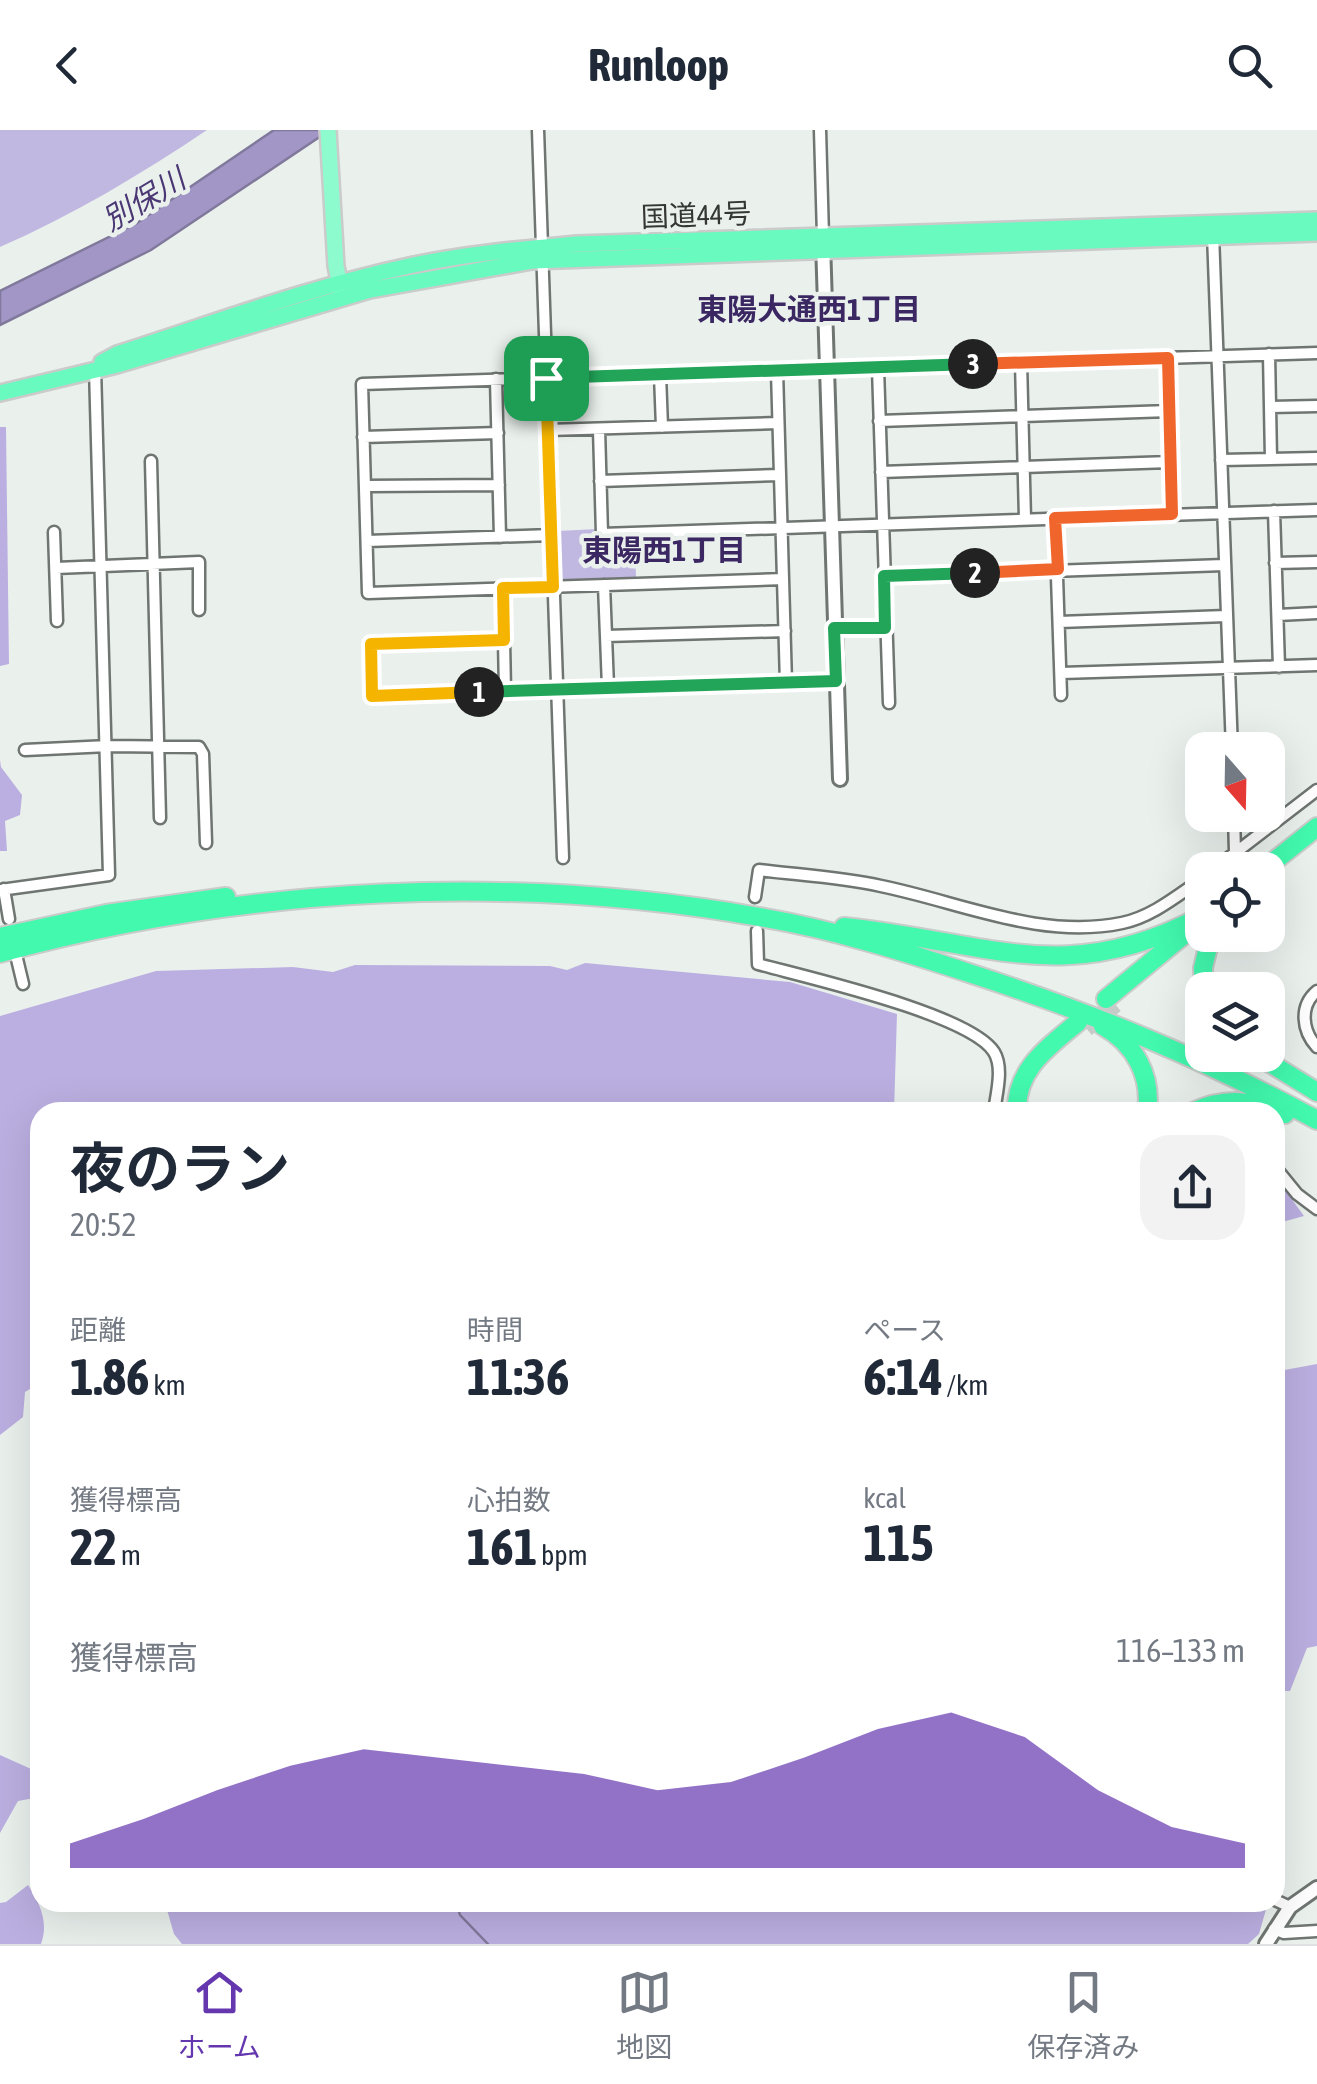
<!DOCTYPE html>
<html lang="ja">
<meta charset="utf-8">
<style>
body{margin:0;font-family:"Asap Condensed","Noto Sans JP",sans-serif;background:#f2f2f3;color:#1f2937;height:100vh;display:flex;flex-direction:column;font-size:38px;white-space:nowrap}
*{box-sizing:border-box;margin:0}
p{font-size:32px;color:#747a83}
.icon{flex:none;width:55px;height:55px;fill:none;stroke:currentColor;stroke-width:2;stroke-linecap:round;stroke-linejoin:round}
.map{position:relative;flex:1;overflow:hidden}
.side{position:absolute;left:30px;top:972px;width:1255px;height:810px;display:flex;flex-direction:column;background:#fff;border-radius:30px;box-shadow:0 10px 40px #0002}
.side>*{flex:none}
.needle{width:65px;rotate:160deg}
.tools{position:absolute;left:1185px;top:602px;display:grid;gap:20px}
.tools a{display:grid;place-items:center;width:100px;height:100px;border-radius:20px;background:#fff;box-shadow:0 10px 40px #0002;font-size:50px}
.pin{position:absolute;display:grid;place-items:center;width:85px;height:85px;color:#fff;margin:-42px;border-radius:20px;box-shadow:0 5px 15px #0006}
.km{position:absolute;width:50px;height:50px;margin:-25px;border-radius:50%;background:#222;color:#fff;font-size:28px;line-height:50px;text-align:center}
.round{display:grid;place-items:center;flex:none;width:105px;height:105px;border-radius:30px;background:#f2f2f3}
.headline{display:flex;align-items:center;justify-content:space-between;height:170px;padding:0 40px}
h1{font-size:55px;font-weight:700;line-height:75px}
.figures{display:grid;grid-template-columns:repeat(3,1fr);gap:15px;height:170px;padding:10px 40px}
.figures div{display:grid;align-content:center}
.figures b{font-size:50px;font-weight:700}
.figures small{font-size:28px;font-weight:400}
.figures p{font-size:28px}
.chart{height:280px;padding:20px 40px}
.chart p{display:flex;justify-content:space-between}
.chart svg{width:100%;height:180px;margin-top:10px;fill:#6437af;opacity:.7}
header{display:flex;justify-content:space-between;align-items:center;height:130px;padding:0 40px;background:#fff;font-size:45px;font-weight:700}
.tabs{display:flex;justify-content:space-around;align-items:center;height:140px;border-top:2px solid #e0e1e3;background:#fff;font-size:28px;color:#747a83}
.tabs a{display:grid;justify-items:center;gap:5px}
.tabs .current{color:#6437af}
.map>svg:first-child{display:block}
.green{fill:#c1b8e2}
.forest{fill:#bbafe1}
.water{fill:#a296c7;stroke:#81799b;stroke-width:2.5}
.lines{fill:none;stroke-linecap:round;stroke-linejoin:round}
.stream{stroke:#81799b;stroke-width:2.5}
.motorway-tunnel{stroke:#c5ccc8;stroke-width:18;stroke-dasharray:18 9;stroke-linecap:butt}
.minor-casing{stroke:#6f7571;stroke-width:15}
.tertiary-casing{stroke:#6f7571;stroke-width:18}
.primary-casing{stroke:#cacbca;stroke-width:20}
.trunk-casing{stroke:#cacbca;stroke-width:20}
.motorway-casing{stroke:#cacbca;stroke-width:22}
.minor{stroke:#fff;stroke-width:10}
.tertiary{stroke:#fff;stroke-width:12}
.primary{stroke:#8efbce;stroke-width:15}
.trunk{stroke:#68fabe;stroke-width:15}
.motorway{stroke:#42f9ae;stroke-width:18}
.split-1-casing{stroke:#fff;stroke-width:20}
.split-2-casing{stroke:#fff;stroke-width:20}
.split-3-casing{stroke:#fff;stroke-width:20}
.split-4-casing{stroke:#fff;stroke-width:20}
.split-1{stroke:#f5b400;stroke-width:12}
.split-2{stroke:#22a559;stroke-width:12}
.split-3{stroke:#f0652b;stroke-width:12}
.split-4{stroke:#22a559;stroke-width:12}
.labels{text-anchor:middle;stroke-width:9;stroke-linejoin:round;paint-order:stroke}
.street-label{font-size:28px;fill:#333634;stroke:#eaf1ed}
.water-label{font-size:30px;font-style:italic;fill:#4a3774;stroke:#eaf1ed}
.neighbourhood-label{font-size:30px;font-weight:bold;fill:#3b2863;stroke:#eaf1ed}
</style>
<header><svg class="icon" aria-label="back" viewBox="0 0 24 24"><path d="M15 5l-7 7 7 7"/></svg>Runloop<svg class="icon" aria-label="search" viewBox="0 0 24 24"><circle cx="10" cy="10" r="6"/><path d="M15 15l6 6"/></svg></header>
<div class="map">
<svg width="1317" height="1814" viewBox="0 0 1317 1814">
<rect width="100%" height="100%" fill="#eaf1ed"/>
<path class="green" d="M0,0H207C140,45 73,85 0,117Z
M597,399L598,409L635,407L636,447L560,451L558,401Z"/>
<path class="forest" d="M0,297H6L9,534L0,536Z
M0,630L1,637L22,665L20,685L5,691L7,721H0Z
M585,833L790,852L897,884L894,982H40V1253L25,1262L23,1287L0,1305V886L156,841L293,837L333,842L355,835L550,836L567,840Z
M1275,1049L1280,1053L1304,1086L1275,1094Z
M1275,1217L1279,1241L1317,1234V1516L1307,1518L1290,1561H1275Z
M0,1625L40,1643V1667L18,1671L0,1703Z
M28,1755C40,1773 49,1793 41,1814H0V1773L6,1772Z
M1129,1772V1780L1231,1777L1232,1772L1267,1776L1259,1804L1248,1814H182L174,1804L165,1773Z"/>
<path class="water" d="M274,0H330L151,120L0,195V161L137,93Z"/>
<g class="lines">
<path class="stream" d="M456,1772L460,1785L488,1814"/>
<path class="motorway-tunnel" d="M1086,898L1115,874"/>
<g class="minor-casing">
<path id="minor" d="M538,0L563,728
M820,0L823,106
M1213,104L1232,620
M1269,224L1271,329
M1168,228L1171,384
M1021,232L1025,389
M878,238L889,573
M777,241L786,553
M660,245L662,297
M496,249L500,407
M1270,277L1317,276
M879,291L1169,281
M599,299L602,404L1317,380
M548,300L778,293
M363,307L498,303
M1221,330L1317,328
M151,331L160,688
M881,342L1170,332
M600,351L779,345
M367,356L499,355
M1274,381L1279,537
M1055,388L1061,565
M54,402L57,491
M367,411L552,405
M1275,433L1317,432
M56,438L199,432V480
M884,447L1224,435
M783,449L368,463L362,254L1317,223
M604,455L608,557
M503,459L505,561
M1278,485L1317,483
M1059,492L1226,486
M834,499L885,498
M606,506L785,501
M504,510L371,514L372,566L836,551
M1061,543L1317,535
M25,620L108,616L199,617L203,624L206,713
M1235,723L1317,660
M1213,740L1235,723L1234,685
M4,759L9,789
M0,760L109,745L95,238
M755,767L759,740C799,745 841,747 881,756C960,772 1041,810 1122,793C1152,787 1178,765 1202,749
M757,801L758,834C805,847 970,884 994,922C1004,938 996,965 994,982
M17,829L23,854
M1317,861C1299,876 1302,901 1317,917
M1275,1037L1297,1064L1317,1079
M1275,1770L1290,1777
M1274,1799L1284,1803L1317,1801"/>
</g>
<g class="tertiary-casing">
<path id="tertiary" d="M823,112L840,649
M1266,1814L1290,1777L1317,1758"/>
</g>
<g class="primary-casing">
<path id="primary" d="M328,0L336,136L342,165"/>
</g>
<g class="trunk-casing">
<path id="trunk" d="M102,232L117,224C214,193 310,157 409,136C464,124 521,119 576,114L1317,90
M0,263L117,235L370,160L532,131L1317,103"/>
</g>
<g class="motorway-casing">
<path id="motorway" d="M1263,740L1317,697
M844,797C984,811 1066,859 1202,786
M0,807L106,784L226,767
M0,823C246,756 514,743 765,788C834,800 902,821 969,843C1093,883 1202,928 1317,990
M1204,860L1203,838L1211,805
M1106,869L1186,803
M1103,896C1135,914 1152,946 1147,982
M1257,925L1317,962
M1017,982C1015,940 1048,917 1078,892
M1193,982C1225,967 1253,970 1285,984"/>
</g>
<use href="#minor" class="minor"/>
<use href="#tertiary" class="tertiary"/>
<use href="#primary" class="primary"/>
<use href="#trunk" class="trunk"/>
<use href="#motorway" class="motorway"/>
</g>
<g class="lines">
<g class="split-1-casing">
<path id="split-1" d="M479,562L372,566L371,514L504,510L503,458L553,457L546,248"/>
</g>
<g class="split-2-casing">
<path id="split-2" d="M479,562L836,551L834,498H885L884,446L975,443"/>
</g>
<g class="split-3-casing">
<path id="split-3" d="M973,234L1168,228L1172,384L1055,388L1058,439L975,443"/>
</g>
<g class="split-4-casing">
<path id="split-4" d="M546,248L973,234"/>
</g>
<use href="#split-1" class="split-1"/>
<use href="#split-2" class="split-2"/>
<use href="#split-3" class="split-3"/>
<use href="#split-4" class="split-4"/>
</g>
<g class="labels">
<g class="street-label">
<text transform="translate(696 85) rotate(-2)" y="10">国道44号</text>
</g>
<g class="water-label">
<text transform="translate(144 70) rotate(-31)" y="10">別保川</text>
</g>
<g class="neighbourhood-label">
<text x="809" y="190">東陽大通西1丁目</text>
<text x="664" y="431">東陽西1丁目</text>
</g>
</g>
</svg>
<div class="tools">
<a><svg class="needle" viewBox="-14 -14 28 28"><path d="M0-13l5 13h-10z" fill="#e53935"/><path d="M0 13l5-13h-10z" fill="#747a83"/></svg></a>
<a><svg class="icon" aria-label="locate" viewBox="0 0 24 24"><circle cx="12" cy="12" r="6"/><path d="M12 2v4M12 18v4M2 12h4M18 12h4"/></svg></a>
<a><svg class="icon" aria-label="layers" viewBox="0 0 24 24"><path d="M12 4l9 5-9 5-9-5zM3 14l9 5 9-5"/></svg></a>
</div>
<div class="pin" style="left:546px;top:248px;background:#1e9e55"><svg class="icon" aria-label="arrive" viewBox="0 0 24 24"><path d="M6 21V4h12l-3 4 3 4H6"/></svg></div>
<b class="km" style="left:479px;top:562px">1</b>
<b class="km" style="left:975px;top:443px">2</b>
<b class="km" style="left:973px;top:234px">3</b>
<section class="side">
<div class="headline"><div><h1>夜のラン</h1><p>20:52</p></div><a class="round"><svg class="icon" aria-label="share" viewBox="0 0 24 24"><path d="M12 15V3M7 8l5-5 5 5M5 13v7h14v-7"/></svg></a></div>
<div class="figures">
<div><p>距離</p><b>1.86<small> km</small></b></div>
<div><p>時間</p><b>11:36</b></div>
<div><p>ペース</p><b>6:14<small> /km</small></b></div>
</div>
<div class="figures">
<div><p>獲得標高</p><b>22<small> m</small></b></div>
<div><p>心拍数</p><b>161<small> bpm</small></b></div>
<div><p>kcal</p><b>115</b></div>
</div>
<div class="chart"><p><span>獲得標高</span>116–133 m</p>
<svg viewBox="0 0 160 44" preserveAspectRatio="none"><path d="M0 44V38L10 32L20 25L30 19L40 15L50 17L60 19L70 21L80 25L90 23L100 17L110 10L120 6L130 12L140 25L150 34L160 38V44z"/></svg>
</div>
</section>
</div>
<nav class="tabs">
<a class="current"><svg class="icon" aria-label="home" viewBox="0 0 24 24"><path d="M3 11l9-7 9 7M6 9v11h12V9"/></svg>ホーム</a>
<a><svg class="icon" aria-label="map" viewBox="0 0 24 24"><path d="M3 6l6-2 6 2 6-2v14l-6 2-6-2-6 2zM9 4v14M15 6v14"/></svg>地図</a>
<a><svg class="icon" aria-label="saved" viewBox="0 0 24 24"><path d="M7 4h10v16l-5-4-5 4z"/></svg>保存済み</a>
</nav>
